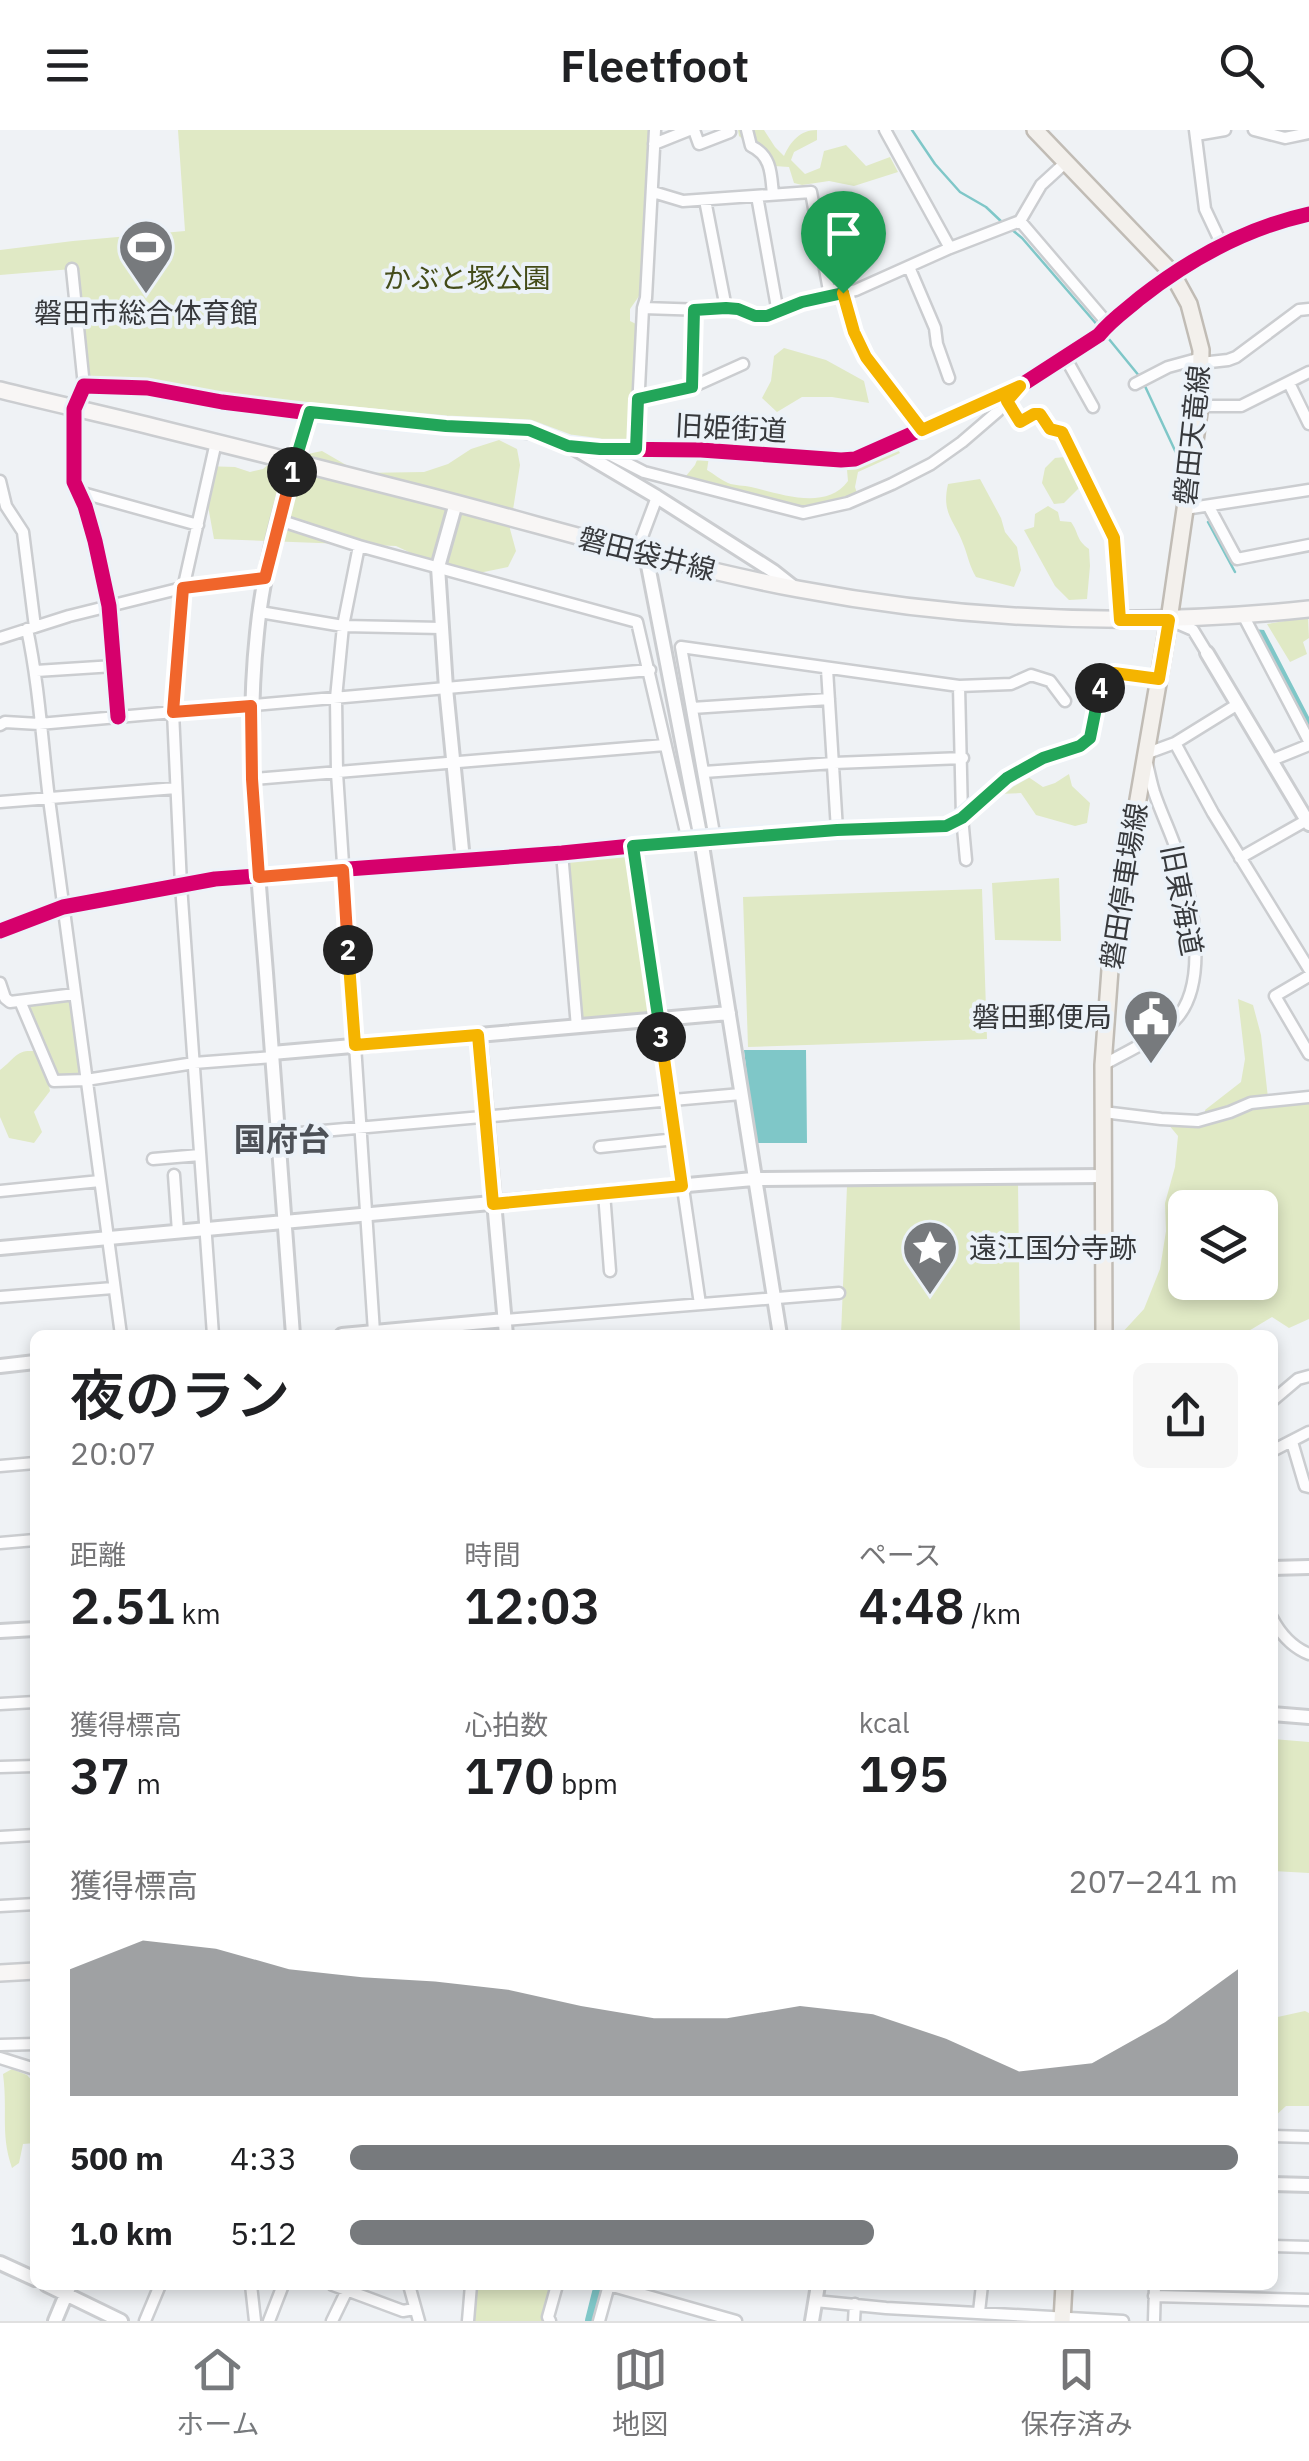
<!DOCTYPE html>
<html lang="ja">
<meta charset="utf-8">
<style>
body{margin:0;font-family:"IBM Plex Sans","Noto Sans JP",sans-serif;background:#f6f6f6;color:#202124;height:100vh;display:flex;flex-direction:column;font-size:38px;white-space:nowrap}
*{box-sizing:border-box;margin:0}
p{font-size:32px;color:#757577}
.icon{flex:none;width:55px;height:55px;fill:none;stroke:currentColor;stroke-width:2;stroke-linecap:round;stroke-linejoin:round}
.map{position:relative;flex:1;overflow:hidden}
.sheet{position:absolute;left:30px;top:1200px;width:1248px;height:960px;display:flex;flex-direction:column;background:#fff;border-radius:15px;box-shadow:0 5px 15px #0003}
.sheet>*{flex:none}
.controls{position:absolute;left:1168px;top:1060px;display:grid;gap:20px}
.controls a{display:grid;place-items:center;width:110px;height:110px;border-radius:15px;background:#fff;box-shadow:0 5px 15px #0003;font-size:50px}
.pin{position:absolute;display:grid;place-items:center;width:85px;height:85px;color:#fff;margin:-102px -42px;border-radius:50% 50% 50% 0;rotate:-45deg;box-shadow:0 0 10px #0007}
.pin .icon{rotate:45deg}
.km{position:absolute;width:50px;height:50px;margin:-25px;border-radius:50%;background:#222;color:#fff;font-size:28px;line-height:50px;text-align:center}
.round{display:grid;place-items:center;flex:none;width:105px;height:105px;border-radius:15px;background:#f6f6f6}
.head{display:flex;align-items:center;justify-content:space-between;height:170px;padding:0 40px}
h1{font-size:55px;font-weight:600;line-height:75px}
.stats{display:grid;grid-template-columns:repeat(3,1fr);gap:15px;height:170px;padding:10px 40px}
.stats div{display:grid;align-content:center}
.stats b{font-size:50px;font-weight:600}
.stats small{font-size:28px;font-weight:400}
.stats p{font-size:28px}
.chart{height:280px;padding:20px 40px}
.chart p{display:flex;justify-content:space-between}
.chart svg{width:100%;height:180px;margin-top:10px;fill:#777a7d;opacity:.7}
ul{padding:0 40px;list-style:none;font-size:32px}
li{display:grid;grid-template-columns:160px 120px 1fr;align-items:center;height:75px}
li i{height:25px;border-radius:12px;background:#777a7d}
header{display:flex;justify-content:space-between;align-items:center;height:130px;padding:0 40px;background:#fff;font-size:45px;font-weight:600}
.menu{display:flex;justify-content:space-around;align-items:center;height:140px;border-top:2px solid #e0e0e0;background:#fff;font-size:28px;color:#757577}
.menu a{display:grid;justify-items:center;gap:5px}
.menu .active{color:#777a7d}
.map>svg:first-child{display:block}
.green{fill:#e0e9c5;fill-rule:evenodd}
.water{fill:#7fc7c8}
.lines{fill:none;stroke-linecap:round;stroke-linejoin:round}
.stream{stroke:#7fc7c8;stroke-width:2.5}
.river{stroke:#7fc7c8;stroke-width:18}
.minor-casing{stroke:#cbcdd0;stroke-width:15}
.tertiary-casing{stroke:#cbcdd0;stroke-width:18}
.secondary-casing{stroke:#cbcdd0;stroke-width:20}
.primary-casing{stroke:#c1bcb5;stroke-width:20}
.minor{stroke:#fdfdfe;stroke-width:10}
.tertiary{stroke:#fdfdfe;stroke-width:12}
.secondary{stroke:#f8f6f5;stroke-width:15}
.primary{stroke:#f3f0ec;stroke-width:15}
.cycleway-casing{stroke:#ecf2f8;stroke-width:21}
.cycleway{stroke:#d6006c;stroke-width:15}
.split-1-casing{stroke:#fff;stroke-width:20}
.split-2-casing{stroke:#fff;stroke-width:20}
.split-3-casing{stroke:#fff;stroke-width:20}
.split-4-casing{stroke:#fff;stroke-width:20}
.split-5-casing{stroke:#fff;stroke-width:20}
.split-1{stroke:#22a559;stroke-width:12}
.split-2{stroke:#f0652b;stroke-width:12}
.split-3{stroke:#f5b400;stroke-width:12}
.split-4{stroke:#22a559;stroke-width:12}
.split-5{stroke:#f5b400;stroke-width:12}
.labels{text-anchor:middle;stroke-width:8;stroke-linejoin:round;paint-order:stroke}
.park-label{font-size:28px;fill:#444c19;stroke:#ecf2f8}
.poi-label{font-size:28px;fill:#37393c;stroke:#ecf2f8}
.street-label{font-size:28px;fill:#37393c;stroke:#ecf2f8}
.quarter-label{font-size:32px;font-weight:bold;fill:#4d5157;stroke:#ecf2f8}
</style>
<header><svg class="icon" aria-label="menu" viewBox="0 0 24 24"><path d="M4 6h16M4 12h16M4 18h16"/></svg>Fleetfoot<svg class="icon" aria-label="search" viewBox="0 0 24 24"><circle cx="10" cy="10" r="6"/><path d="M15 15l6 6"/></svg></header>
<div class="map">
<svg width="1309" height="2191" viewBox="0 0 1309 2191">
<rect width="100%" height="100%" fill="#eff2f5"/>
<path class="green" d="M178,0H651L644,159L630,179V191L638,195L641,212L631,275L637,298L629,313L600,319L547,306L84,256L72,139L0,145V120L73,111L185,101Z
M738,0H764L775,17L784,26C791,11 800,0 817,0V10L794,22L791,30L805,44L820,38L824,21L846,15L866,36L890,27L898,42L854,56L829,51L802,55L794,53L789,37L774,36L739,6Z
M784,218L826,230L864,251L869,273L832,267H802L777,282L762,268L771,251L774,226Z
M499,310L517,319L520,335L510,399L516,421L508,437L479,443L426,430L396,416L214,409L204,354V336L235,337L250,342L263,339L277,327L303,325L322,321L360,343L424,342L448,334L471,319Z
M896,317L900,323L858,342L855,357L857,363L840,375L789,380L686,346L695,335L699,325L710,320L707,340C714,344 721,350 728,353C735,356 744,355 751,357C781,364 826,381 848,351L846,329Z
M1074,326L1081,356L1064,373L1054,374L1042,353L1045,338L1055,328Z
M980,349L1001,388L1005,402L1017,417L1021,440L1014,457L976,447C970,437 968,427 964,416C955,390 941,385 948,354Z
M1048,376L1058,382L1060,391L1071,392C1079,403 1076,410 1089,419L1090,436L1087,469L1069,470L1055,456L1024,400L1034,397L1035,384Z
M1308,487L1309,508L1303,512L1307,524L1290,532L1267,494Z
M1024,644L1043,657L1055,653L1069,644L1072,656L1090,673L1087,693L1075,696L1036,685L1021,663L998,664L1004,652Z
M626,721L630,726L652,882L649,884L582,888L580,885L567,730L570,725Z
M1059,748L1061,811L995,810L992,753Z
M982,759L987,909L748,917L743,767Z
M75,864L86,944L54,951L43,929L50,961L34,982L42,1002L34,1013L9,1008L0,987V940C17,927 16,918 40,922L20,871Z
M1238,869L1253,875L1261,905L1268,968L1309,965V1189L1289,1198L1272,1187L1242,1205H1120L1144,1179L1160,1139L1166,1101L1165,1073L1175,1037L1178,1006L1163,988H1205V980L1241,952L1245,929ZM1185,1078H1260V1152H1185Z
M1018,1053L1020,1205H841L847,1056Z
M1273,1609L1309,1612V1743L1273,1741Z
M1305,1881L1309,1883V1976H1286L1273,1988V1888Z
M12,1939L27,1945L35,1954V2013L23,2014L19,2033L12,2038C0,2004 8,1981 3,1944Z
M471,2155H551L557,2157L548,2191H468Z"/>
<path class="water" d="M1254,499L1264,500L1309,587V608Z
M744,920H806L807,1013H755Z"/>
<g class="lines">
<path class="stream" d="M912,0L935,34L960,62L986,77L1004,94
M1011,99L1022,108L1099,197
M1104,203L1140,247
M1144,254L1178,327
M1208,392L1235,442"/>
<path class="river" d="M594,2191L603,2155"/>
<g class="minor-casing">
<path id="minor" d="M694,0L699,14L730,2
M747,0L751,16C772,26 771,45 773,65
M885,0L950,118
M1195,0L1205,79L1222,115
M1254,0L1285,8L1309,3
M1196,5L1225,0
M654,14L689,0
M653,62L683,71L811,62L830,166
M757,66L778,183
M705,70L726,178
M1020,91L1108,194
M909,137L935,198L937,214L949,248
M72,139L84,256
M843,163L853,201L866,227L922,300
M643,178L705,180L726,178L738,179L755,186H767L802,173L856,160L950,118L1020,91L1041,55L1065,33
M1065,227L1093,277
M1201,233L1228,230L1236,227L1299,180L1309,179
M1289,253L1309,294
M1135,254L1168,237L1201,228
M692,257L743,234
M638,269L692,257L694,180
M1007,271L1021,292L1034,284L1041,285L1050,299L1061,302L1114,408L1120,490
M1200,276H1241L1309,242
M573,316L600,319L701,320L841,330L855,329L1020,256L1099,205L1108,194L1172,143
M636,319L643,178L646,168L655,0
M605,322L644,342L803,383L848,373L892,354L931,334L962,312L998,281L1015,261
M0,351L6,376L23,402L35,497
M79,362L198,395
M1209,377L1237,429L1309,415
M1185,379L1309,360
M279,390L359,416L637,492L688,711
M359,416L343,496L336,568L337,643L374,1202
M636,423L657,367
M260,482L343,496L442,498
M1243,485L1309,611
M1170,490L1193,500L1207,523
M27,499C39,555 42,612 49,669L121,1205
M0,508L69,486L178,459L265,447
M827,539L837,700
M36,541L114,536
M959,556L1011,554L1031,545L1050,551L1065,571
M692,578L829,569
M118,587L109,476L95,411L85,376L74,352V279L84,256L147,258L222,272L310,283
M0,595L5,592L39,594L650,540
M1175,613L1213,683L1309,839
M1272,630L1309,615
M704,642L834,633L963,628
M253,649L665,615
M0,672L176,658
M715,709L681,517L959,556L962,687L966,730
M633,717L700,1174
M562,723L577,897
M1240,728L1307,690
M0,801L63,777L215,749L562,723L701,709L837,700L946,697L962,687L1007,648L1043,628L1080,616L1090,607L1101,555L1105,545L1114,543L1159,549
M1309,846L1275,866L1309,924
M0,853L5,868L10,872L75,864
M20,871L54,951L86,950L194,933L273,927
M1103,935C1126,922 1156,909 1175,890C1209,855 1193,777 1181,734C1174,709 1162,686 1154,662C1150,649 1148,637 1145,624L1175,613L1238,574
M1103,982L1161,989L1198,991L1230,982L1251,973L1309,967
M277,1005L741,964
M600,1017L676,1009
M153,1029L200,1025
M174,1045L178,1102
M0,1061L100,1051
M604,1063L610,1141
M0,1167L113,1158
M505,1190L839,1163
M213,1205L181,755L173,582L183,459L216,312
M1272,1271L1298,1249L1309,1246
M1292,1312L1305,1356L1309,1357
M1272,1321L1309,1302
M0,1336L35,1333
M0,1413L35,1410
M1272,1488C1281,1505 1292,1517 1309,1524
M0,1574L35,1572
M0,1637L35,1636
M0,1707L35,1705
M0,1776L35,1774
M0,1915L35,1914
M0,1928L35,1939
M1272,2006L1309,2007
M1272,2116L1309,2117
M251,2155L255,2191
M333,2155L403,2181L414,2179
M409,2155L419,2191
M609,2155L736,2191
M1154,2166L1309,2170
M815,2171L886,2178L1123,2191
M979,2182L982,2155
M145,2191L160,2155
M269,2191L283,2155
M332,2191L349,2156
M468,2191L471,2155
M550,2191L548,2187L557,2155
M599,2191L609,2155
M854,2191L855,2174
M1154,2191L1155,2155"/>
</g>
<g class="tertiary-casing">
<path id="tertiary" d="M1172,143C1216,117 1260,95 1309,84
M456,373L438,437L446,558L463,730
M646,425L701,709L780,1205
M1207,523L1309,694
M479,905L506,1205
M272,923L729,883
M0,1118L753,1049L1103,1046
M293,1205C283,1084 276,964 266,843C257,730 245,616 257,503C264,428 288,354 310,283L446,296L499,298L541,303L569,315L657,367L773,441L792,456
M342,1205L505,1190
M0,1236L35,1232
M1272,1438L1309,1437
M0,1501L35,1499
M1272,1584L1309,1587
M1272,2054L1309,2055
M0,2133L35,2149
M47,2155L121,2191
M55,2191L70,2155
M812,2191L818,2155"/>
</g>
<g class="secondary-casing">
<path id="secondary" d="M0,260C51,273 103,284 154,297C244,319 335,342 425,365C549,397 672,435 798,459C966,491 1139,497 1309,479
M0,1843L35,1841"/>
</g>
<g class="primary-casing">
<path id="primary" d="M1035,0L1172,143L1189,174L1201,220L1200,276L1169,490L1111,826L1103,935L1104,1205
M1062,2191L1064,2155"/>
</g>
<use href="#minor" class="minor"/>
<use href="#tertiary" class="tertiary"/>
<use href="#secondary" class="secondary"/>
<use href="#primary" class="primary"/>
<g class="cycleway-casing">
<path id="cycleway" d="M118,587L109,476L95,411L85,376L74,352V279L84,256L147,258L222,272L310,283L446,296L529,300L569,315L600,319L701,320L841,330L855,329L1020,256L1099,205C1111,190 1126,180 1140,168C1191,128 1246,98 1309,84
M0,801L63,777L215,749L562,723L701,709L837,700L946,697L962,687L1007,648L1043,628L1080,616L1090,607L1101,555L1105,545L1114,543L1159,549"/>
</g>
<use href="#cycleway" class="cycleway"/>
</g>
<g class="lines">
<g class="split-1-casing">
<path id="split-1" d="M292,342L310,282L446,296L529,300L568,316L600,319H636L638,269L692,257L694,180L726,178L738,179L755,186H767L802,172L843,163"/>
</g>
<g class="split-2-casing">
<path id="split-2" d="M292,342L265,448L183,458L173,582L251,576L252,649L259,747L343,740L348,820"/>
</g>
<g class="split-3-casing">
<path id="split-3" d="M348,820L355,915L478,905L493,1074L682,1056L661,907"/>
</g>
<g class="split-4-casing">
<path id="split-4" d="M661,907L633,716L837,700L946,696L962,688L1007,648L1043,628L1080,616L1090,608L1100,558"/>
</g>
<g class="split-5-casing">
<path id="split-5" d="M843,163L854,202L866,227L922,300L1020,256L1007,271L1020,292L1034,284H1040L1050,299L1062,302L1114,408L1120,490H1169L1159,549L1114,543L1106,545L1100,558"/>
</g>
<use href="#split-1" class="split-1"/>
<use href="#split-2" class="split-2"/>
<use href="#split-3" class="split-3"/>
<use href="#split-4" class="split-4"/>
<use href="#split-5" class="split-5"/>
</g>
<defs>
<g id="stadium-pin" transform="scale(2.875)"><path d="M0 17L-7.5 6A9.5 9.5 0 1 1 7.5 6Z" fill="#777a7d" stroke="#ecf2f8"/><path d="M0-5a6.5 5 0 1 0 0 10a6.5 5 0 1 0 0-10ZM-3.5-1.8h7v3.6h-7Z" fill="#fff"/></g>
<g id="civic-pin" transform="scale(2.875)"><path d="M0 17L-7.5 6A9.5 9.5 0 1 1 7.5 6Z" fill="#777a7d" stroke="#ecf2f8"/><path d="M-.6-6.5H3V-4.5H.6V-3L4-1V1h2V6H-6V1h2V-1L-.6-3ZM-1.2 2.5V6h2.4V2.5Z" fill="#fff"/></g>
<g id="sight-pin" transform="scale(2.875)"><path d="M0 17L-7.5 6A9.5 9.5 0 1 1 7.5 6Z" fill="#777a7d" stroke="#ecf2f8"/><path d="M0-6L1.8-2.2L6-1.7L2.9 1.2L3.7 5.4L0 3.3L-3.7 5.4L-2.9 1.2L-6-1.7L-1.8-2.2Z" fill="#fff"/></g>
</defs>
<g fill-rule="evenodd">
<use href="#stadium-pin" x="146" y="117"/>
<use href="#civic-pin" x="1151" y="887"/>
<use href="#sight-pin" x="930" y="1118"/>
</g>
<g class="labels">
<g class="park-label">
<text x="467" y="158">かぶと塚公園</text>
</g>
<g class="poi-label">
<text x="146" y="193">磐田市総合体育館</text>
<text x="1112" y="897" text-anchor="end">磐田郵便局</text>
<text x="969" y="1128" text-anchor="start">遠江国分寺跡</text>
</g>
<g class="street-label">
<text transform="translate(731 298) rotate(3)" y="10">旧姫街道</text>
<text transform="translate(1192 305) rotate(-84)" y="10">磐田天竜線</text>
<text transform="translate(647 424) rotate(14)" y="10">磐田袋井線</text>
<text transform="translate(1124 756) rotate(-81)" y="10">磐田停車場線</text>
<text transform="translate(1182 770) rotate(79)" y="10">旧東海道</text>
</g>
<g class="quarter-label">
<text x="282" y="1021">国府台</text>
</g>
</g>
</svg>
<div class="controls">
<a><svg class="icon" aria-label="layers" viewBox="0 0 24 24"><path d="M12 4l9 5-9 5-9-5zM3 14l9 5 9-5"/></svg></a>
</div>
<div class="pin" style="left:843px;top:163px;background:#1e9e55"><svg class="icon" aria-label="arrive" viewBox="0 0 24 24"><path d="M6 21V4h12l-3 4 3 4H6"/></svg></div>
<b class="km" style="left:292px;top:342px">1</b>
<b class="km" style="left:348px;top:820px">2</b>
<b class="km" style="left:661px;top:907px">3</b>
<b class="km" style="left:1100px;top:558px">4</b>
<section class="sheet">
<div class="head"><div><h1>夜のラン</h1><p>20:07</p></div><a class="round"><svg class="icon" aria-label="share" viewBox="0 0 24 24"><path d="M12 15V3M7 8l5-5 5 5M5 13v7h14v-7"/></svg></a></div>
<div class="stats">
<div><p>距離</p><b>2.51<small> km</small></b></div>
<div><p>時間</p><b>12:03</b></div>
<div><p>ペース</p><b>4:48<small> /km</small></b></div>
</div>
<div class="stats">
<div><p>獲得標高</p><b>37<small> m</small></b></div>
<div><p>心拍数</p><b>170<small> bpm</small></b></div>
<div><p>kcal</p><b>195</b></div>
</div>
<div class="chart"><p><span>獲得標高</span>207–241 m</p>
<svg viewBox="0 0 160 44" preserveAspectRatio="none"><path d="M0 44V13L10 6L20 8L30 13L40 15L50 16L60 18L70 22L80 25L90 25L100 22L110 24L120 30L130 38L140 36L150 26L160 13V44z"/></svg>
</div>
<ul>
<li><b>500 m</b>4:33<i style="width:100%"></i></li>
<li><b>1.0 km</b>5:12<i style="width:59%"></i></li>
</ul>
</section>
</div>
<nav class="menu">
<a class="active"><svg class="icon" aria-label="home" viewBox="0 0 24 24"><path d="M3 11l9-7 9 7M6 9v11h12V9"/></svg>ホーム</a>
<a><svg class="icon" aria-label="map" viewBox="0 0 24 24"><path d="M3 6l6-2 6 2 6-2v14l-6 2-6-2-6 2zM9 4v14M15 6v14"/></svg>地図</a>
<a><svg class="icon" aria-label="saved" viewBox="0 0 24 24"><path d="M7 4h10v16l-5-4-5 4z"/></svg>保存済み</a>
</nav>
